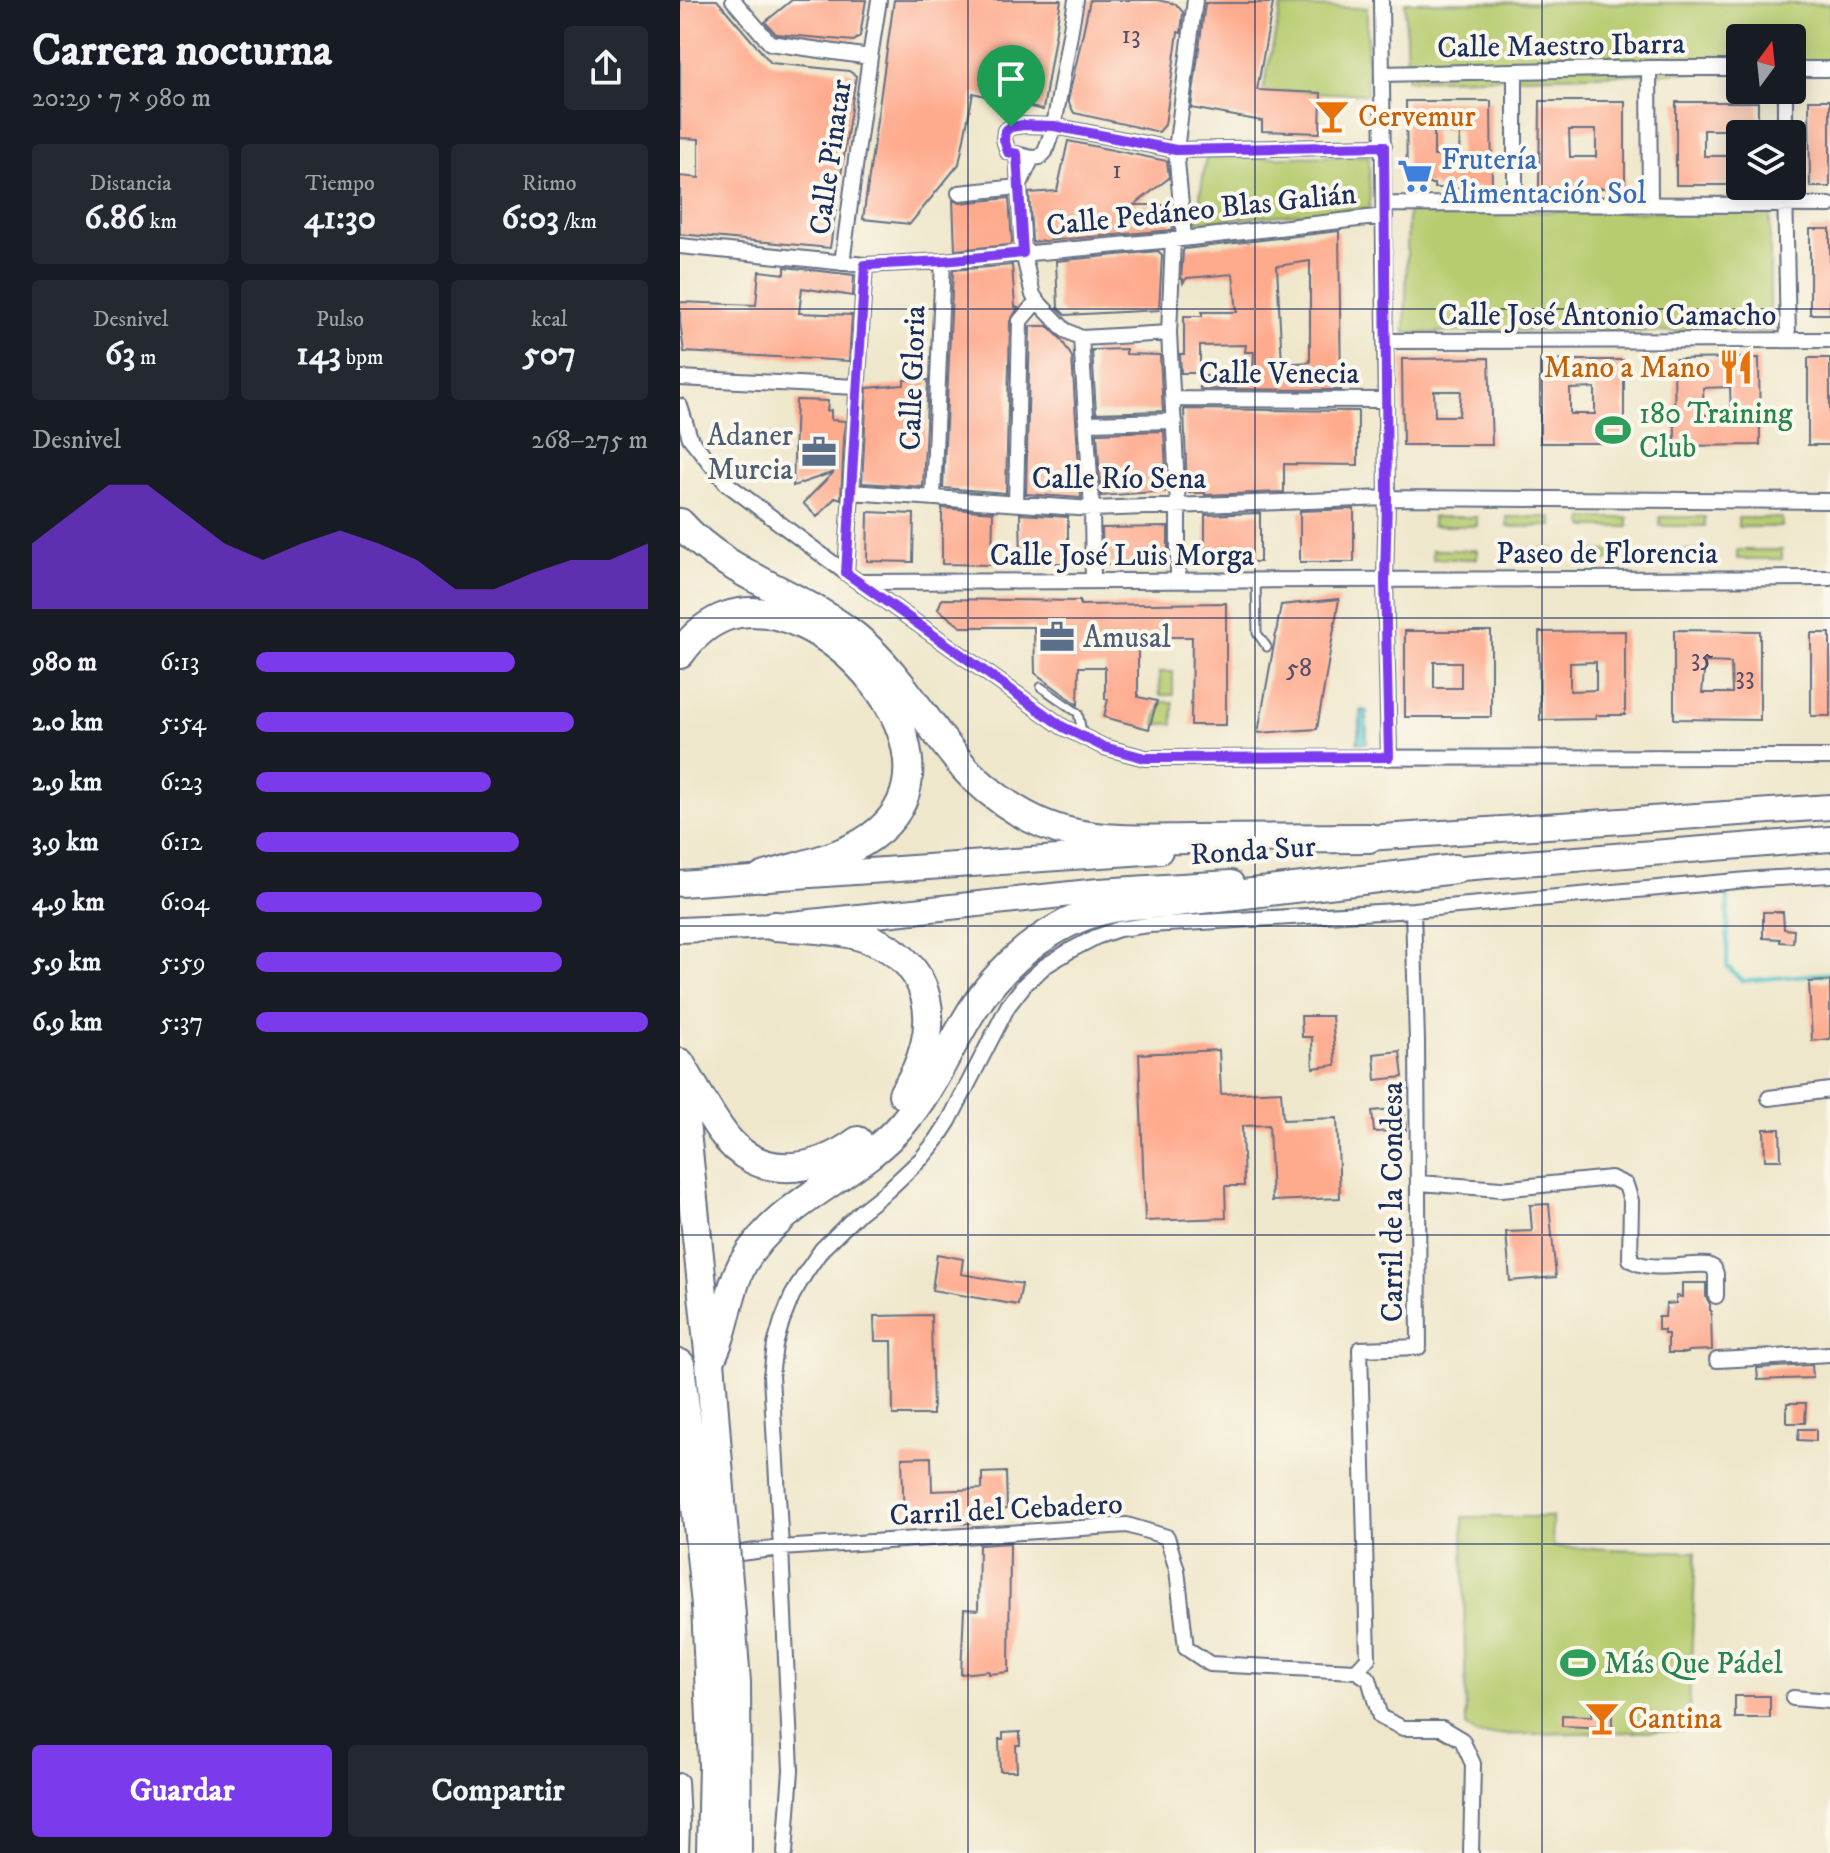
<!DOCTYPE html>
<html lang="es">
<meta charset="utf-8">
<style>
body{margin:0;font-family:"IM FELL DW Pica",serif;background:#242831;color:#f1f3f6;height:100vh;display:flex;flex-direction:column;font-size:30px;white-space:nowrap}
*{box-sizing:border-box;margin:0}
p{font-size:26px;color:#9ea1a6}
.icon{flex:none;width:44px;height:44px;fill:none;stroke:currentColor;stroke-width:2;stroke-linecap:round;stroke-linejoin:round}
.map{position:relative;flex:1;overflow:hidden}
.drawer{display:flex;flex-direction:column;background:#171b24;width:680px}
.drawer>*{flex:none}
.needle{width:52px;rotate:15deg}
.buttons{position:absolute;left:1046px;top:24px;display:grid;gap:16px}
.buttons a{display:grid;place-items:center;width:80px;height:80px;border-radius:8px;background:#171b24;box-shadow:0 4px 20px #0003;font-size:40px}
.pin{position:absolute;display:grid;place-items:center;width:68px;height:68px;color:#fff;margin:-82px -34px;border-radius:50% 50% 50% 0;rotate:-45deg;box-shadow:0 0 8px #0007}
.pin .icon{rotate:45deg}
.round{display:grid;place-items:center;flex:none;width:84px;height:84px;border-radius:8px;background:#242831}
.overview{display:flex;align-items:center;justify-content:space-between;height:136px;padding:0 32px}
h1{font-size:44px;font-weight:700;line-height:60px}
.metrics{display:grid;grid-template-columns:repeat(3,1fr);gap:12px;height:136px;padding:8px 32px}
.metrics div{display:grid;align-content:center;border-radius:8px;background:#242831;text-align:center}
.metrics b{font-size:34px;font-weight:700}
.metrics small{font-size:22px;font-weight:400}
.metrics p{font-size:22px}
.chart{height:224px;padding:16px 32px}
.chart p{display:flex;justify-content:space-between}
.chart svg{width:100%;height:144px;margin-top:8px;fill:#7c3aed;opacity:.7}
.action{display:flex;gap:16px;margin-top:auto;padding:16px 32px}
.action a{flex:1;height:92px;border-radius:8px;background:#7c3aed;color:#fff;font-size:32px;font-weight:700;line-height:92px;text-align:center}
.action a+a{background:#242831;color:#f1f3f6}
ul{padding:0 32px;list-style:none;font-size:26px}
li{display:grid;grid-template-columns:128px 96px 1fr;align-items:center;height:60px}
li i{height:20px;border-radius:10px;background:#7c3aed}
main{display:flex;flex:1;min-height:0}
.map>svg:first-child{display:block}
.green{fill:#b7cc70;stroke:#697e67;stroke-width:2}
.water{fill:#54c2c9;stroke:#387894;stroke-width:2}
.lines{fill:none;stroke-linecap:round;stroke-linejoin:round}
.stream{stroke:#54c2c9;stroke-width:4}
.building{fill:#feaa8d;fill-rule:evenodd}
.lane-casing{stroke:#656f84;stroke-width:11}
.street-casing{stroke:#656f84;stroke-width:18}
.primary-casing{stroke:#656f84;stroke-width:28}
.highway-casing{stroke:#656f84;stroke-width:32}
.lane{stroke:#fff;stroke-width:7}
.street{stroke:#fff;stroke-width:14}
.primary{stroke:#fff;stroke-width:24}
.highway{stroke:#fff;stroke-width:28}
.highway-bridge-casing{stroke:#656f84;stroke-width:32;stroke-linecap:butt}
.highway-bridge{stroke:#fff;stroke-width:28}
.route-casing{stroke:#fff;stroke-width:16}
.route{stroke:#7c3aed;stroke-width:10}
.grid{fill:none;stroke:#1b2f5e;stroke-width:2;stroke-opacity:0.55}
.labels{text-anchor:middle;stroke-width:8;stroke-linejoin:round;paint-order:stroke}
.number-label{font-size:26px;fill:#544e6a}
.street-label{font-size:30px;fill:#1b2f5e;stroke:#fbf7ec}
.food-label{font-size:30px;fill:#c56008;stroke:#fbf7ec;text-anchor:start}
.shop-label{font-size:30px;fill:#366cbe;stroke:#fbf7ec;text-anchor:start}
.leisure-label{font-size:30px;fill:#27864d;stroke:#fbf7ec;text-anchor:start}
.service-label{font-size:30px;fill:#4e5e75;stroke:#fbf7ec;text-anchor:end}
</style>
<main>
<section class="drawer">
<div class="overview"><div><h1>Carrera nocturna</h1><p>20:29 · 7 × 980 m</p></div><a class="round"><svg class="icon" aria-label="share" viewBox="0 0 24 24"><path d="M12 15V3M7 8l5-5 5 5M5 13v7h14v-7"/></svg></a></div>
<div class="metrics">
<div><p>Distancia</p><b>6.86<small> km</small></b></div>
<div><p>Tiempo</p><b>41:30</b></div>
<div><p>Ritmo</p><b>6:03<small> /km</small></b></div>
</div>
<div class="metrics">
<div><p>Desnivel</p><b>63<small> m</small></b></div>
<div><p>Pulso</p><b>143<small> bpm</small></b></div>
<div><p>kcal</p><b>507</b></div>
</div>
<div class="chart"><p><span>Desnivel</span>268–275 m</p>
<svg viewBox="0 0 160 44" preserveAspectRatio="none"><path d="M0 44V24L10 15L20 6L30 6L40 15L50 24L60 29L70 24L80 20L90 24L100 29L110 38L120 38L130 33L140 29L150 29L160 24V44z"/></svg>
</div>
<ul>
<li><b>980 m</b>6:13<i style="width:66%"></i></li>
<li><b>2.0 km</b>5:54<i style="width:81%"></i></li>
<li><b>2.9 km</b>6:23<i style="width:60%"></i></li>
<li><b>3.9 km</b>6:12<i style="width:67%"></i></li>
<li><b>4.9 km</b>6:04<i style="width:73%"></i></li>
<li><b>5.9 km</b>5:59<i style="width:78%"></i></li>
<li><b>6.9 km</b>5:37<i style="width:100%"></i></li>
</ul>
<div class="action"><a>Guardar</a><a>Compartir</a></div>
</section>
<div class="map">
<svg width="1150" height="1853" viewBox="0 0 1150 1853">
<rect width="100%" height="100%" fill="#fbf7ec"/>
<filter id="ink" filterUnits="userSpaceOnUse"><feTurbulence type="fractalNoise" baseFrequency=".0125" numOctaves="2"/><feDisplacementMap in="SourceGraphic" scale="16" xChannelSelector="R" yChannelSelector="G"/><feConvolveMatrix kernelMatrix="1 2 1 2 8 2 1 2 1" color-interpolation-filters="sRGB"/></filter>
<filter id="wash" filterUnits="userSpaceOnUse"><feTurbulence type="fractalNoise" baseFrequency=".006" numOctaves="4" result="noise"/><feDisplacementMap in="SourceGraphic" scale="32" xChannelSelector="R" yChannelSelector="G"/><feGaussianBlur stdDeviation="1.8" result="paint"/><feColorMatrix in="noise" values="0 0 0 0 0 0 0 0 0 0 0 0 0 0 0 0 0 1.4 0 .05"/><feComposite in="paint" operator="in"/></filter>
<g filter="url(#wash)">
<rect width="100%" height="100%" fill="#efe7cb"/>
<path class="green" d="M725,2L1150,4V69L1112,70V38H1060V71L727,80Z
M601,7L687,8V94L583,91Z
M689,156L690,208L516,222L526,158Z
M1090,211V332L846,331L725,333L728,212Z
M752,517H797V526H752Z
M827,517H872V526L827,527Z
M980,517H1025V526H980Z
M904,518H948V527H904Z
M1058,518H1102V527H1058Z
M828,549H873V558H828Z
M752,550H797V559H753Z
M1023,550V560H979V551Z
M1057,550H1102V559H1057Z
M904,551H949V560H904Z
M479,672H493V695H480Z
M481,702H493V724H475Z
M783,1517H872L873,1547L1016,1552L1008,1731L797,1735L786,1726Z"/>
<path class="water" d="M681,710L687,711V743H677Z"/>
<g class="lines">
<path class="stream" d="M1048,892L1047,966L1062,981L1150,973"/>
</g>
<g id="blocks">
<path class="building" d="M0,0H37L91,63L169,71L176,76L150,248L0,234V176L19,178V139L0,138Z
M112,0H186L180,36L174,41L96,34L85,22Z
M214,0H381L363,110L293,93L279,164L230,224L183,219Z
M410,0H477L496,4L503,12L501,33L498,32L485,125L479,132L394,113L388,101Z
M525,3H593L577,90L641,93L640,133L582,131V121L511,108Z
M1129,100H1150V187H1130Z
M726,101H811L812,188H754V184H727ZM754,130H780L779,156H754Z
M860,101H945V188H859ZM889,130H916V157H890Z
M996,102H1078V134H1051V130H1024V156H1060V185H996Z
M388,141L487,161L489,178L454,205H489L493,230L352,242L349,193L377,191Z
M329,198L332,243L330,245L275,250L273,200L280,203Z
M1130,229H1150V314H1130Z
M659,231L661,390L520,389V376H573L574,352H565L566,345L520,346V373H501L500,354H504V316H522V312H557L553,274L507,278L503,283V279H501L503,251L504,249ZM630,261V362L602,364L597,266Z
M478,251L482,255L479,310L385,315L378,308L376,261Z
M332,265L335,307L338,308L330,321L326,493L263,488L273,270Z
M105,267L174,275L173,296L122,288L119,313L172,315L169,361L4,352L0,322V302L76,305L79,271L105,274Z
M350,326H368L381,339L392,357L401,498L346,494Z
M446,349V354L480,355L483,411L416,413L412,350Z
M809,358L812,445H723L722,359ZM754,391H781L779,416H755Z
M1079,358L1080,445L995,446L994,359ZM1050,387L1051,414L1024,415L1023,388Z
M1128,358H1150V445H1128Z
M860,360H944V443H860ZM915,388V414H890V389Z
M224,380H248L243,487L182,483L187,388L224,385Z
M116,400L148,401L147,411L151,410V420L165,421L161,499L156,497L137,517L123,503L154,472L113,486Z
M504,409L678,411V465L604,464V492L525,495V493H509V490H507Z
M484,431L487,491L421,496L417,433Z
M262,508L313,512L312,565L262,564Z
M674,509V562H620V511Z
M188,512L234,514L233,562L187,561Z
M580,513V562H525V515Z
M340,514L388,517V563H341Z
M488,527V563L423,564L422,528Z
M262,599L400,601V605L546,603V725H511L512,637H458V697L477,701L469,729L424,717L428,699H425V667H399L398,705L355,673L354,627H281L258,609Z
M659,599L637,729L578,733L601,605Z
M994,630L1080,631V720L994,719ZM1025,662L1051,663L1052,693H1022Z
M725,631H811V717H725ZM754,662H781V688H754Z
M945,631V715H916V719L860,720L859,632ZM916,662V690L890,691V663Z
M1131,633H1150V716H1131Z
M1083,912H1103L1104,929L1114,930L1113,943L1100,942V939L1083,938Z
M1150,981V1039L1132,1041L1129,982Z
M621,1016H652L656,1065L633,1068L632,1037H622Z
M539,1050L541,1094L601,1091L603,1120L657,1118L660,1198L592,1201L589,1125L562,1126L564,1186H545L546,1218L465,1221L459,1054Z
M720,1051L723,1077L696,1080L694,1054Z
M724,1108L726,1130L694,1132L692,1111Z
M1084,1129H1100L1101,1160H1085Z
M869,1204L876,1277L830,1281L826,1232L852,1231L850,1205Z
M257,1254L283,1259L281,1274L342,1284L338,1305L252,1290Z
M1002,1283H1026V1297L1030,1304V1311H1031L1032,1350L1008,1351V1353H988V1334H984V1330H978V1317H985L986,1304L996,1303V1296L1002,1297Z
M251,1315L253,1415H213L212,1341H195L194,1316Z
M1132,1365L1133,1378L1078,1380L1077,1368Z
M1107,1403H1126L1125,1423H1107Z
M1119,1429H1136V1441L1118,1440Z
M251,1457L252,1491L302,1489V1473L326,1472L327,1509L294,1510V1523L274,1524V1521L224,1522L222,1458Z
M330,1543L329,1672L309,1674V1671L281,1674L284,1609L298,1610L299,1545Z
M1055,1696H1090V1718H1055Z
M912,1712L932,1713V1728L882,1726V1715L912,1716Z
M340,1732V1745H336L337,1771H320L319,1739H323V1733Z"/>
</g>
</g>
<g filter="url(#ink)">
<use href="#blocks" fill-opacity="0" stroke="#656f84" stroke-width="2"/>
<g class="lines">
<g class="lane-casing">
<path id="lane" d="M576,581L577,633L587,647
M361,687L398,713L403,736"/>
</g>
<g class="street-casing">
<path id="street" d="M53,0L90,43L190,57
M701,0L707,498L705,580L709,757
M969,68L970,205
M1112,69H1150
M835,72V204
M702,74L973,68H1060
M1105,134V90
M337,154L343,253L353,295L357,301L385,330L401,338L489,333
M352,158L328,152L324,139L325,131L331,127L344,125L374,126L496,150L704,146
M339,186L352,158L360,157L365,152L374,126L396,0
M1105,186L1108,340
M279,193L339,187
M705,204L1150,205
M504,238L496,150L515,0
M493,240L489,333L498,506V581
M0,246L185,265L263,261L493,240L705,216
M162,263L190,57L199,0
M401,338L412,509L413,581
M705,341L1150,340
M0,378L177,387
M493,399L706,400
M0,406L10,438L46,483L166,573L383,727L424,747L465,758L1150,757
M406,423L494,421
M171,492L412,509L707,498L1150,501
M253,498L263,261
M336,504L340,321L357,301
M166,573L185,265
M180,582L1150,578
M1089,1098L1150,1090
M739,1183L821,1189L931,1178L946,1185L951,1201L950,1259C966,1273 1006,1263 1028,1265L1034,1268L1036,1274V1296
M1037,1360L1150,1354
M44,1555L101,1548L447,1525L487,1537L497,1570L506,1648L530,1664L676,1671L689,1679L700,1717L723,1728H762L782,1740L793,1764L791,1853
M676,1671L688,1658L680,1349L739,1347L737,1041L733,910
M1113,1698L1150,1701
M0,1781L2,1824L1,1853
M105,1853L111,1770L101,1548L91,1376L95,1345L102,1321L112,1296L126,1272L142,1249L180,1212L208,1190L242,1158L256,1141L269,1121L328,1006L345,984L365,966L391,950L416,937L439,929L469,925L733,910L1079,879L1150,875"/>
</g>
<g class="primary-casing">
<path id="primary" d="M673,839L1150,807
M756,870L1150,839
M0,884L480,851
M0,930L94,926L419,891L551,883"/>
</g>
<g class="highway-casing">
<path id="highway" d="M0,523C48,577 122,593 177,638C213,668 237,708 266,745C275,756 283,768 293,777C321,803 355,825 392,833C432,842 473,839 513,839C572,839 630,838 689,838
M0,654C12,637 27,623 47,616C142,585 291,751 200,830C168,858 122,864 83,877
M94,926C120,928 147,928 173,934C257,955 266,1029 223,1094
M0,1063C14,1086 26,1110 42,1132C77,1182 135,1173 178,1141
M0,1075L30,1361L41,1502
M30,1361C33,1354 37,1346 39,1339C48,1313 50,1287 63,1263C100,1200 176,1178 223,1123C252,1089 269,1047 293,1009C327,957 381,914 444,906C458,904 473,904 487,903L775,869
M0,1364L16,1505
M50,1603L56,1683L57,1853
M26,1605L33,1765L31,1853"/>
</g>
<use href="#lane" class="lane"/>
<use href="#street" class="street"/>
<use href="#primary" class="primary"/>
<use href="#highway" class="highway"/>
<g class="highway-bridge-casing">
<path id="highway-bridge" d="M41,1502L50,1603
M16,1505L26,1605"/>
</g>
<use href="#highway-bridge" class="highway-bridge"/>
</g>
</g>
<g class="lines" filter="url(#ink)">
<g class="route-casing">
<path id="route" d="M344,125L374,126L496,150L704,146L707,498L705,580L709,757L465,758L424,747L383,727L166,573L185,265L263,261L343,253L337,154L328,152L324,139L325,131L331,127Z"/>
</g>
<use href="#route" class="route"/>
</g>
<path class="grid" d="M288,0V1853M575,0V1853M862,0V1853M0,309H1150M0,618H1150M0,926H1150M0,1235H1150M0,1544H1150"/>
<defs>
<g id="bar-bare" transform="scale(2.76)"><path d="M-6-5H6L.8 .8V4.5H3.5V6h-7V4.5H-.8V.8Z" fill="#e8710a" stroke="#fbf7ec" stroke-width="2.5" paint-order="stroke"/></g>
<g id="supermarket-bare" transform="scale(2.76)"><path d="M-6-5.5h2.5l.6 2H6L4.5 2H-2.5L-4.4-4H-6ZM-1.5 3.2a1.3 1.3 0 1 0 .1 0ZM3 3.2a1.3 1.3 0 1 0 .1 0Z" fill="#3f7fe0" stroke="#fbf7ec" stroke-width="2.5" paint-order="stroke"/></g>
<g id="restaurant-bare" transform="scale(2.76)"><path d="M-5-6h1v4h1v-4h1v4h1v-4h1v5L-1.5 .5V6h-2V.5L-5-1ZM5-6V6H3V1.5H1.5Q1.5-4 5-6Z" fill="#e8710a" stroke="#fbf7ec" stroke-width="2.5" paint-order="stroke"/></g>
<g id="stadium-bare" transform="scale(2.76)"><path d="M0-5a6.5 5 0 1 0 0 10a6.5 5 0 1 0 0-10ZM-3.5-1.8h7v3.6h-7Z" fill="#2e9e5b" stroke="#fbf7ec" stroke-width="2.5" paint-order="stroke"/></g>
<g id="office-bare" transform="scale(2.76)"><path d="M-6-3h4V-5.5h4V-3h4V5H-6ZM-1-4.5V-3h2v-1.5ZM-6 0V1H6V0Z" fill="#5c6f8a" stroke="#fbf7ec" stroke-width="2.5" paint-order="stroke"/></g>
</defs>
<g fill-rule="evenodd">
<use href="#bar-bare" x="652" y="116"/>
<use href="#supermarket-bare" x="735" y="176"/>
<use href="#restaurant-bare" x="1056" y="367"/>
<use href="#stadium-bare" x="933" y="430"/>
<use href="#office-bare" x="139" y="452"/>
<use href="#office-bare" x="377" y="637"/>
<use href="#stadium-bare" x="898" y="1663"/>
<use href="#bar-bare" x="922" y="1718"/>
</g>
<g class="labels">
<g class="number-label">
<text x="451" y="43">13</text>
<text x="437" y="178">1</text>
<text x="1022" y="666">35</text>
<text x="619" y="676">58</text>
<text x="1065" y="684">33</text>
</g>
<g class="street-label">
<text transform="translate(881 45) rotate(-1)" y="10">Calle Maestro Ibarra</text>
<text transform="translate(150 157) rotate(-82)" y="10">Calle Pinatar</text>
<text transform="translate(521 209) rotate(-6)" y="10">Calle Pedáneo Blas Galián</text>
<text x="927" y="325">Calle José Antonio Camacho</text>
<text x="599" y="383">Calle Venecia</text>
<text transform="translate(232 378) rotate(-88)" y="10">Calle Gloria</text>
<text x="439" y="488">Calle Río Sena</text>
<text x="927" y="563">Paseo de Florencia</text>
<text x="442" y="565">Calle José Luis Morga</text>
<text transform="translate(573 850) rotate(-4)" y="10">Ronda Sur</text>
<text transform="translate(712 1202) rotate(-90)" y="10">Carril de la Condesa</text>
<text transform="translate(326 1509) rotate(-3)" y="10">Carril del Cebadero</text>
</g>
<g class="food-label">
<text x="678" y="126">Cervemur</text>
<text x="1030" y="377" text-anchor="end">Mano a Mano</text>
<text x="948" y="1728">Cantina</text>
</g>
<g class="shop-label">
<text x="761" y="169">Frutería<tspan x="761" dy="34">Alimentación Sol</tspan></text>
</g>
<g class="leisure-label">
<text x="959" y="423">180 Training<tspan x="959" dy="34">Club</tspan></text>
<text x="924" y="1673">Más Que Pádel</text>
</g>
<g class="service-label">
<text x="113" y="445">Adaner<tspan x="113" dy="34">Murcia</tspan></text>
<text x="403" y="647" text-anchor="start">Amusal</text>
</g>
</g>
</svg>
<div class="buttons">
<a><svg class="needle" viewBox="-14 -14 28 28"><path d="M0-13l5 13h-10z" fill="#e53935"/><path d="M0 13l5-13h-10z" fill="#9ea1a6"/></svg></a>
<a><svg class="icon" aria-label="layers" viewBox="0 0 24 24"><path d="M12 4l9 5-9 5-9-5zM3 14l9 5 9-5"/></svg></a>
</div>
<div class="pin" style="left:331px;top:127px;background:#1e9e55"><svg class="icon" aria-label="arrive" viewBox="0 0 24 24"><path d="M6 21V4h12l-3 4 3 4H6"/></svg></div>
</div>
</main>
